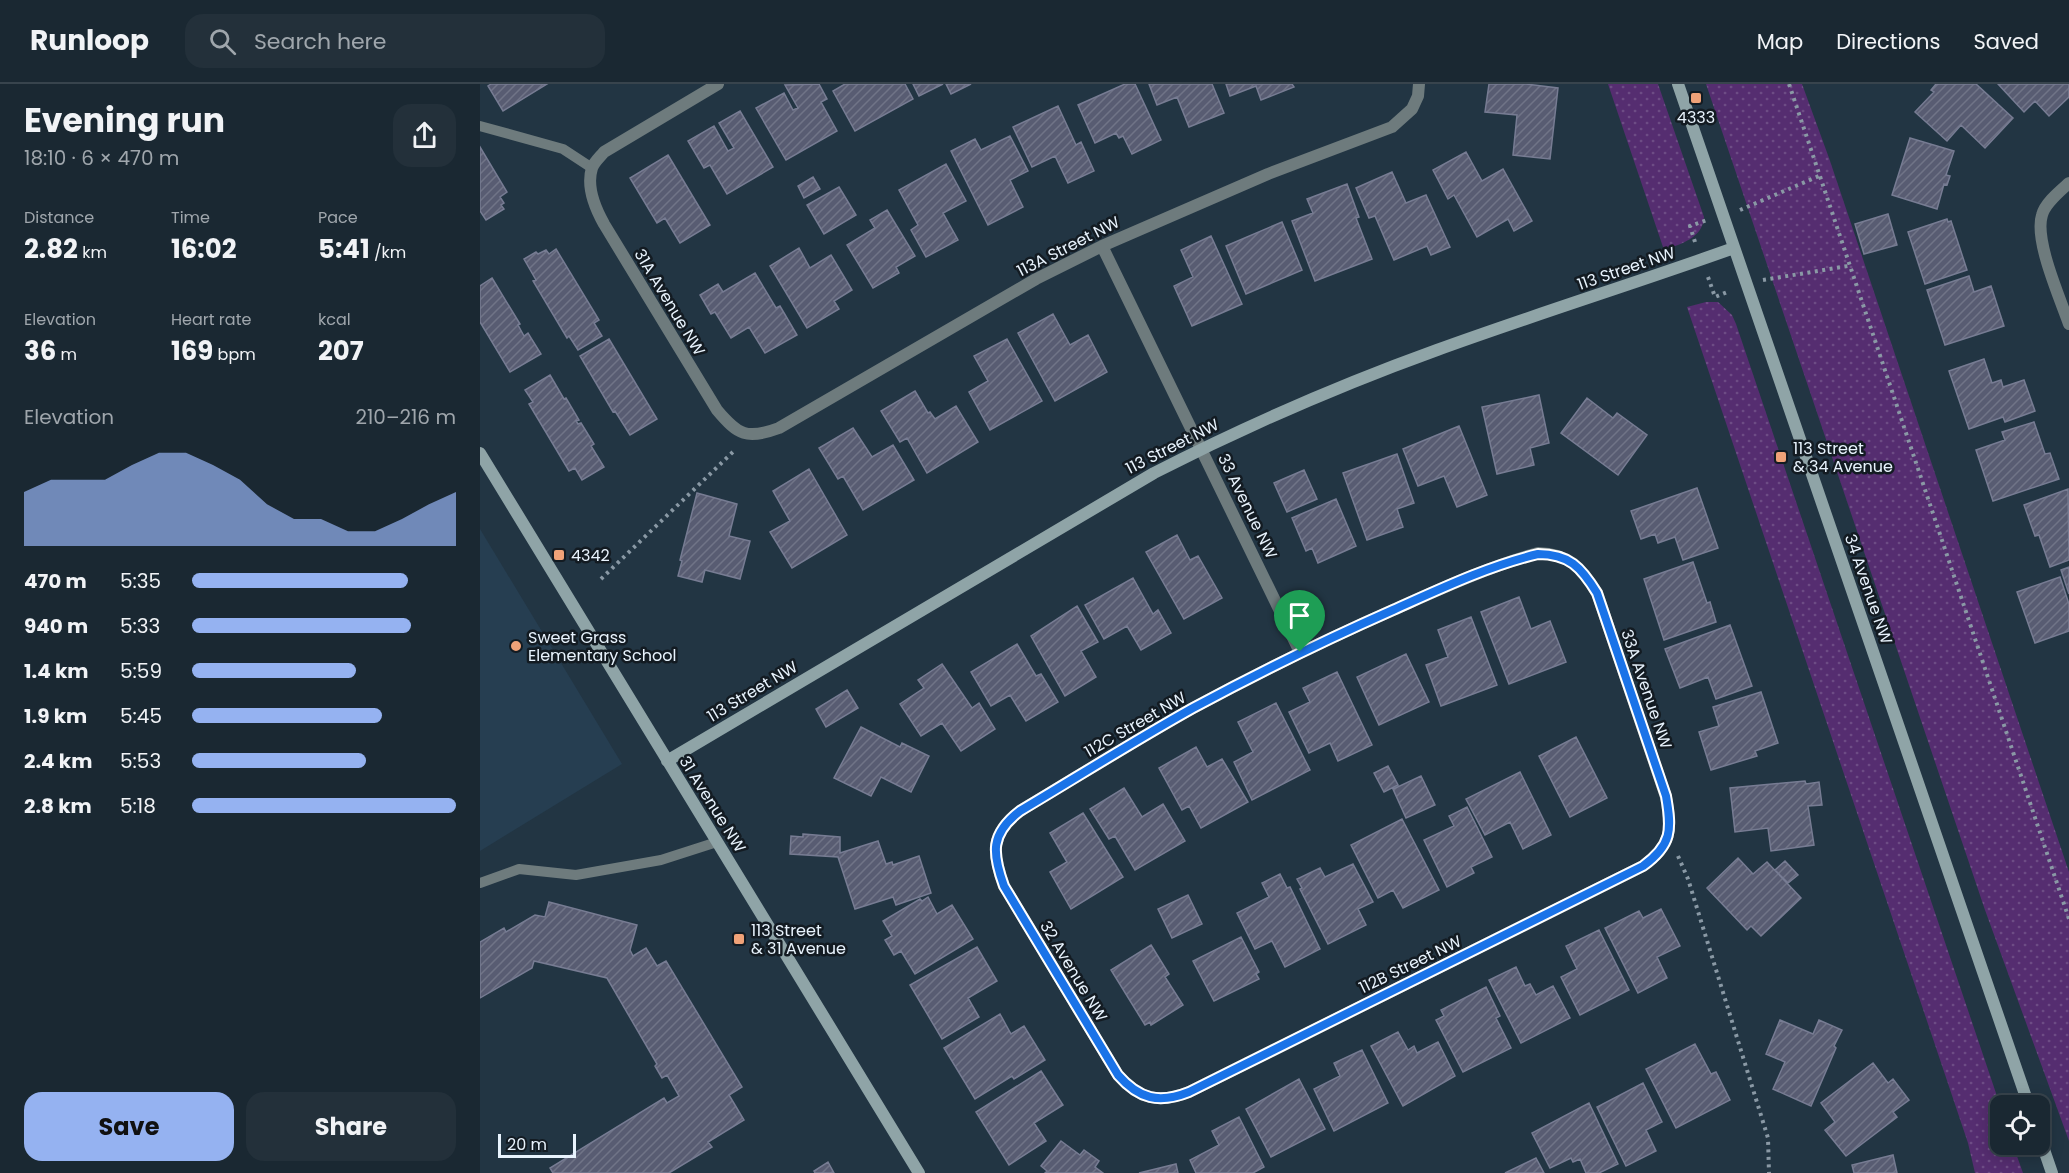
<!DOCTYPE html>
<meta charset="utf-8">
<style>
body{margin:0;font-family:Poppins,sans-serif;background:#23303a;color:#f1f3f6;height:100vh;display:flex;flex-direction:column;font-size:22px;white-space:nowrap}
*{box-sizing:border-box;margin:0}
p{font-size:20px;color:#9fa6ac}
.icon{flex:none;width:33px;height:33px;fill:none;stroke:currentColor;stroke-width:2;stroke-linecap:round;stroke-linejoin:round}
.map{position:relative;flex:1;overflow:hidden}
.sheet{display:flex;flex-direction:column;background:#1a2832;width:480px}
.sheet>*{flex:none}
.tools{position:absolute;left:1510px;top:1011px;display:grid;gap:12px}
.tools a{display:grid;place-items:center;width:60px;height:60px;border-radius:12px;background:#1a2832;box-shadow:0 3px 15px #0003,0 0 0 2px #38444d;font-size:30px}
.scale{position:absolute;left:18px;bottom:15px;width:78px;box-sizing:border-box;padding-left:6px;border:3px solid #e8f3fd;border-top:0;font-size:16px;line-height:21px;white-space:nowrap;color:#e8f3fd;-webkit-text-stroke:4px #131b22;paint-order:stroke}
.pin{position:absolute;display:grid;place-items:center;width:51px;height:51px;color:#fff;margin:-62px -26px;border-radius:50% 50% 50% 0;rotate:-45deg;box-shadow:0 0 6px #0007}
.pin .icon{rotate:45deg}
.round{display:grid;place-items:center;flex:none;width:63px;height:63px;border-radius:18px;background:#23303a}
.head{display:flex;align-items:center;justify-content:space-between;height:102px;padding:0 24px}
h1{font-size:33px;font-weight:700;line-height:45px}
.metrics{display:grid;grid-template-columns:repeat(3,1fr);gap:9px;height:102px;padding:6px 24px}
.metrics div{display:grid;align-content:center}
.metrics b{font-size:26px;font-weight:700}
.metrics small{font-size:16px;font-weight:400}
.metrics p{font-size:16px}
.chart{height:168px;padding:12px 24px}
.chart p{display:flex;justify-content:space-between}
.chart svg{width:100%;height:108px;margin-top:6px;fill:#95b2f1;opacity:.7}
.cta{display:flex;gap:12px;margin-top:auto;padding:12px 24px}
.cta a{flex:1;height:69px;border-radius:18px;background:#95b2f1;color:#111;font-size:24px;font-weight:700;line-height:69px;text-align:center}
.cta a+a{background:#23303a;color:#f1f3f6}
ul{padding:0 24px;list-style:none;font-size:20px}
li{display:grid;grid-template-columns:96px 72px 1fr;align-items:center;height:45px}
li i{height:15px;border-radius:8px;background:#95b2f1}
header{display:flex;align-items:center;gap:36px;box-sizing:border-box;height:84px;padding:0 30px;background:#1a2832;border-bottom:2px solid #38444d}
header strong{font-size:28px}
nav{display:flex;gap:33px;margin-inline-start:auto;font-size:21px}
.search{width:420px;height:54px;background:#23303a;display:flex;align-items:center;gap:15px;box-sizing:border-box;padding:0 21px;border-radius:18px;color:#9fa6ac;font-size:22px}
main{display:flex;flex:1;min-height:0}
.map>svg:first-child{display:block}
.built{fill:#263e51}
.grass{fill:url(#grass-dots)}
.building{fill:url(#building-hatch);stroke:#777c93;stroke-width:1.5}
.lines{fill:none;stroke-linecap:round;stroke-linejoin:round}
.path{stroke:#8a99a5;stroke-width:4;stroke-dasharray:3 4.5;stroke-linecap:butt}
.lane{stroke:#6e7b7d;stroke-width:10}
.street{stroke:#6e7b7d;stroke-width:12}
.secondary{stroke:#8fa4a7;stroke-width:12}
.route-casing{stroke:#fff;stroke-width:12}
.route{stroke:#1a73e8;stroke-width:8}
.poi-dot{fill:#f0a278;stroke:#131b22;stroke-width:2}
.labels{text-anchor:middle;stroke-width:5;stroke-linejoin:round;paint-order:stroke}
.poi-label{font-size:16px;fill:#e8f3fd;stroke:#131b22;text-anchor:start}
.street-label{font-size:16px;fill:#e8f3fd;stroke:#131b22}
</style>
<header>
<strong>Runloop</strong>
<div class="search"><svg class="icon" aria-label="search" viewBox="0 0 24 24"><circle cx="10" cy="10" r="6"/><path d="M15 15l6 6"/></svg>Search here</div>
<nav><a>Map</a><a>Directions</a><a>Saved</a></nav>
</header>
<main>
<section class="sheet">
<div class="head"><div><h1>Evening run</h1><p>18:10 · 6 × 470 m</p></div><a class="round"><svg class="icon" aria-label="share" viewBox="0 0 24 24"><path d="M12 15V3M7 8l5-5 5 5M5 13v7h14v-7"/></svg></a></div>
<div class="metrics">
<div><p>Distance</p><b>2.82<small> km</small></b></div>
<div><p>Time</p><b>16:02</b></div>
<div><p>Pace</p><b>5:41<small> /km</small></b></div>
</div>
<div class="metrics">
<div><p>Elevation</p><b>36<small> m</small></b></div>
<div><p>Heart rate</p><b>169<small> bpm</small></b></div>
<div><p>kcal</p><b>207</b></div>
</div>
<div class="chart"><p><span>Elevation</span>210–216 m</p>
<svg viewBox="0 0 160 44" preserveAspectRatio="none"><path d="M0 44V22L10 17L20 17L30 17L40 11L50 6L60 6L70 11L80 17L90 27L100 33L110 33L120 38L130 38L140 33L150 27L160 22V44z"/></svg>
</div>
<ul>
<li><b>470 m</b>5:35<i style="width:82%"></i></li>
<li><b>940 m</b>5:33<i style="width:83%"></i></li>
<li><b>1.4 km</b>5:59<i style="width:62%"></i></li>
<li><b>1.9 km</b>5:45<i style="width:72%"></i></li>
<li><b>2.4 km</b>5:53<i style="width:66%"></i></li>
<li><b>2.8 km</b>5:18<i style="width:100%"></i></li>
</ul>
<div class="cta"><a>Save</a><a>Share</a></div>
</section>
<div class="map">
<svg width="1589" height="1089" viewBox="0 0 1589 1089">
<defs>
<pattern id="grass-dots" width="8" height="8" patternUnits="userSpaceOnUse" patternTransform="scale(1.5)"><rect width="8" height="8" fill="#552d70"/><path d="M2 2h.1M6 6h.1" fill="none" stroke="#6d4c85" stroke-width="1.8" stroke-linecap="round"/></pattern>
<pattern id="building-hatch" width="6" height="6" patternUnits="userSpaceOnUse" patternTransform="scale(1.5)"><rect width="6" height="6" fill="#585c72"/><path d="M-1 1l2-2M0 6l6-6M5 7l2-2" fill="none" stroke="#707487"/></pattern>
</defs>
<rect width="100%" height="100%" fill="#223543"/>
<path class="built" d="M0,445L142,680L0,767Z"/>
<path class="grass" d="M1128,0H1178L1224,133C1223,154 1201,160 1184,166Z
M1226,0H1322L1349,74L1589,788V1057L1505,826Z
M1226,218H1238L1252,231L1256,240L1521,1024V1060L1533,1061L1543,1089H1495L1488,1059L1207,223Z"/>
<path class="building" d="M11,0H67L23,27L8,2Z
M339,0L347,15L341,18L357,47L306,76L276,24L304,9L313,26L318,24L305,1Z
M365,0H425L433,15L375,47L353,7Z
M433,0H463L439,12Z
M466,0H491L471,10Z
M645,0H655L681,56L652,70L643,52L639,54L636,49L615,59L598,21Z
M669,0H732L744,29L709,43L697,13L677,21Z
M746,0H812L814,3L781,16L776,2L750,12Z
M1009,0H1046L1078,4L1070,75L1033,71L1037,31L1005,28Z
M1456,0H1496L1533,34L1505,64L1481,41L1467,57L1435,28L1454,8L1451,6Z
M1518,0H1589V13L1569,32L1555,17L1544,28Z
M578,22L596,61L601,58L614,87L588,99L575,72L552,83L533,43Z
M260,27L293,83L247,110L230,81L224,84L208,57L234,42L248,67L254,64L239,39Z
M530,52L548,87L530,96L543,123L508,141L471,67L495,55L501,66Z
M1430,54L1474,67L1466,91L1470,92L1467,101L1464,100L1457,125L1412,111Z
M0,63L27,108L20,113L24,119L21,121L24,125L6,136L0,127Z
M986,68L1002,97L1023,85L1052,137L1034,147L1028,135L997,153L974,111L968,115L953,86Z
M188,71L230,141L200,159L185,134L177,139L150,94Z
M466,80L486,117L463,129L478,156L446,173L431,146L438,141L419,106Z
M912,88L926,119L946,111L970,163L951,171L947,162L914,176L895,132L889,134L876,104Z
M333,93L340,105L324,114L318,102Z
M867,100L879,133L876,134L892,175L835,197L812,137L833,129L827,115Z
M359,103L376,131L344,150L327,121Z
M407,126L435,172L416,183L419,189L393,204L367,161L395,144L390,136Z
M1408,130L1417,161L1384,170L1375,140Z
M1467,135L1468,138L1471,137L1487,186L1445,200L1428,148Z
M802,138L822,186L766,210L746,162Z
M731,152L762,220L712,242L694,202L713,193L701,166Z
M319,164L330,184L351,171L372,206L354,217L359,225L327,244L290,182Z
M76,165L119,236L114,239L122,252L98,266L89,252L87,254L53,197L56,196L44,175L56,168L58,170L66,166L69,170Z
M275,189L296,224L300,222L317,251L285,269L269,243L251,254L235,228L231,230L220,211L238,200L243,208Z
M1489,192L1494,208L1511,202L1524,242L1465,261L1447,206Z
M12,194L40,240L38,241L44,252L48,249L61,270L30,288L0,238V202Z
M573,230L590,261L608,251L627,288L575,317L538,249Z
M129,255L177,335L150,351L135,327L133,328L100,272Z
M527,255L562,317L510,346L489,308L508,297L494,272Z
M1504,275L1512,299L1521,296L1523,303L1544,296L1555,327L1525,338L1523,333L1489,345L1469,287Z
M70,291L84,315L86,314L99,336L96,337L98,340L101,339L114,360L111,362L124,383L102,396L95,384L89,387L49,320L53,318L45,306Z
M435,307L448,329L450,328L455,335L476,322L498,358L447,389L427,354L420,358L401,327Z
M1059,311L1069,359L1050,364L1054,381L1017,390L1002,323Z
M1107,314L1133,334L1137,329L1167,351L1138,391L1081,349Z
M1554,338L1565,370L1570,369L1579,395L1513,417L1496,366L1525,356L1522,348Z
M979,342L1007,411L977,423L964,392L938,402L923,365Z
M373,344L392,373L413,361L434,396L383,426L363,392L358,395L339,364Z
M917,370L934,419L917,425L923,443L887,456L863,389Z
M329,385L367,451L312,484L290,448L310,437L293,407Z
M824,386L837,415L807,428L794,399Z
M1217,404L1238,464L1203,476L1195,453L1178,459L1175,450L1161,455L1151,427Z
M1588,405L1589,476L1570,483L1559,451L1555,452L1544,421Z
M217,409L257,420L249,452L270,457L260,495L225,486L222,498L198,492L202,477L200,476Z
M856,415L876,462L838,479L832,464L826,467L812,434Z
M697,451L710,476L718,472L742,514L704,535L666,468Z
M1213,478L1227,519L1230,518L1236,538L1184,556L1164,495Z
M1589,483V510L1581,486Z
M1580,493L1589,520V547L1555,559L1537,508Z
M653,494L673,530L678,526L691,549L661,566L647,542L624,555L605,521Z
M1039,513L1051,545L1070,537L1086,578L1029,600L1001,528Z
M597,522L618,558L601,567L616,593L585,612L551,552Z
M991,533L1017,601L961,622L946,581L968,573L958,546Z
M1250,541L1272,602L1236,615L1228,593L1200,604L1185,565Z
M537,560L556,592L561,590L578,618L546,637L530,611L511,622L491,588Z
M926,570L949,618L899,641L877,593Z
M462,580L492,624L499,619L515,645L481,667L462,639L441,652L420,620L444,604L438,596Z
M857,588L892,661L858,677L850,659L829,669L809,628L830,618L823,604Z
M367,606L378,624L346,643L336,625Z
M1281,608L1298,659L1275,667L1277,672L1231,686L1219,648L1239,642L1233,623Z
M796,619L830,686L772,716L754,678L773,668L758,638Z
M381,643L420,663L422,659L449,672L431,708L401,693L391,712L354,694Z
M1096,653L1127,714L1090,733L1059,672Z
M716,663L727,683L742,675L768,718L721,744L709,722L702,726L679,684Z
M908,682L918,701L904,708L894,689Z
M1040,688L1071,751L1043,765L1030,738L1005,751L986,715Z
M941,692L955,721L926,734L913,705Z
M1325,697L1326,700L1339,698L1342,721L1328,722L1334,761L1291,767L1288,744L1255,748L1250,704Z
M644,704L662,733L683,720L705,757L655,786L635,752L629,755L610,725Z
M987,723L1012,773L991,783L994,789L967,803L944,756L974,742L969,732Z
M603,729L643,793L591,825L570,788L587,778L570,749Z
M922,735L959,806L923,824L913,806L898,814L871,761Z
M323,750L360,753V769L398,757L406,780L412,778L413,781L439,772L451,809L416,821L413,813L375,825L358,773L310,770L311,752L323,753Z
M1258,774L1273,790L1287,778L1321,814L1281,852L1271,842L1267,846L1227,804Z
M1305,777L1318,791L1308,799L1295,786Z
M873,780L893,818L878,825L886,841L848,860L820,805L822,804L817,795L840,784L845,793Z
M800,790L807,804L810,803L840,865L805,883L792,857L775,865L757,829L789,813L782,799Z
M708,811L722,840L692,854L678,825Z
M448,813L457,830L472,821L493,855L435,890L421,867L414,871L405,856L412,852L403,837L440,815L442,817Z
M69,818L157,841L150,866L153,872L166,864L177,882L186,877L262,1003L249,1011L264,1036L228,1058L232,1063L189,1089H73L70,1084L184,1014L187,1019L199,1012L187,991L182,994L175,982L177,980L127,894L54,877L52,884L0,914V858L24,844L26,848L55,831L65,833Z
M1181,825L1200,862L1177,873L1187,894L1158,909L1125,844L1159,827L1163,834Z
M1119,846L1149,906L1100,931L1081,893L1097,885L1086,862Z
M761,853L779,888L776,890L779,895L734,917L713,877Z
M671,861L689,890L685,893L703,921L671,941L670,938L665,941L631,886Z
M497,863L517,897L488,914L499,933L462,955L430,901Z
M1036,883L1045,902L1050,900L1056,911L1073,902L1090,934L1041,959L1009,896Z
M1006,903L1020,932L1016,934L1031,964L983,988L956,936L964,932L961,926Z
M520,930L531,950L544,942L565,976L534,995L532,992L495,1015L464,964Z
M1300,936L1333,950L1339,936L1362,946L1354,962L1356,964L1331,1022L1293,1005L1305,978L1286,970Z
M918,948L928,966L934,962L937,969L958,958L975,992L923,1022L891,962Z
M1215,960L1231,990L1236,988L1250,1016L1196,1044L1166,985Z
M882,966L908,1019L854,1047L834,1005L860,992L854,979Z
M1393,979L1408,999L1413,995L1429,1016L1413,1028L1417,1033L1366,1072L1345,1046L1355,1038L1341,1019Z
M561,987L583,1021L554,1039L566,1057L529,1081L496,1028Z
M819,995L845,1045L791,1073L766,1025Z
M1163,999L1182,1038L1166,1046L1176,1067L1146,1082L1117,1023Z
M1109,1019L1138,1080L1119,1089H1106L1100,1075L1093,1078L1091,1074L1070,1084L1052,1049Z
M759,1033L784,1083L773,1089H716L710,1076L739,1061L732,1047Z
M581,1057L600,1071L604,1066L619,1077L615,1083L623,1089H565L567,1087L561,1082Z
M1413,1071L1417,1089H1374L1372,1081Z
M1056,1074L1064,1089H1025Z
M348,1078L354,1089H335L334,1087Z
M696,1080L698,1089H659Z"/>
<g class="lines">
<path class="path" d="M1309,0L1589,835
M1260,126L1339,92
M1215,158L1210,142L1227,136
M1228,193L1235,213L1250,207
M1283,196L1368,182
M121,495L256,365
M1198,772L1208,795L1288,1054L1289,1089"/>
<path class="lane" d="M0,42L83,65L112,84
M0,799L39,785L96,791L181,776L237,758"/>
<path class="street" d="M238,0L124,68C120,73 114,78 112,84C106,103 115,124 124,140L237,326C258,351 267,356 299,344L556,195L622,162L788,90L912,43L932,25L938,12L939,0
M1589,99C1580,107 1565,119 1562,131C1554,156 1580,214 1589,240
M622,162L820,568
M1058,469C1089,470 1101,483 1117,509L1186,713C1192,746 1192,761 1163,782L709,1008C679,1020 659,1015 638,991L524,802C512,769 510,750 540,727C597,693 654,657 713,624C778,589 845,556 913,526C960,505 1008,483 1058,469Z"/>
<path class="secondary" d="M1198,0L1549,1022
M0,369L439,1089
M187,677L674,389C766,342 860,301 957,266C1056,230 1156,199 1254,164
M1560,1054L1572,1089"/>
</g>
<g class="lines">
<g class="route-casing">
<path id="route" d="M1058,470C1089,470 1101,483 1117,509L1186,712C1192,746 1192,761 1163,782L709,1008C679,1020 659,1015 638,991L524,802C512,769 510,750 540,727C597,693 654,657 713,624C778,589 845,556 913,526C960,505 1008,482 1058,470Z"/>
</g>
<use href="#route" class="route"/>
</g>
<g class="poi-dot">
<rect x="1210" y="8" width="12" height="12" rx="3"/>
<rect x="1295" y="367" width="12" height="12" rx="3"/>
<rect x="73" y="465" width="12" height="12" rx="3"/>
<circle cx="36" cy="562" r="6"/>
<rect x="253" y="849" width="12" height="12" rx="3"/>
</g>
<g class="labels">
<g class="poi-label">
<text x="1216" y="39" text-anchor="middle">4333</text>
<text x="1313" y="370">113 Street<tspan x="1313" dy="18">&amp; 34 Avenue</tspan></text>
<text x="91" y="477">4342</text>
<text x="48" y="559">Sweet Grass<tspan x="48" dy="18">Elementary School</tspan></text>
<text x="271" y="852">113 Street<tspan x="271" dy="18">&amp; 31 Avenue</tspan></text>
</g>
<g class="street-label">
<text transform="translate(588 162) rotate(-27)" y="6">113A Street NW</text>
<text transform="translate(1146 184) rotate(-19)" y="6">113 Street NW</text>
<text transform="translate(190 218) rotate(59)" y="6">31A Avenue NW</text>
<text transform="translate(692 362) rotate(-27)" y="6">113 Street NW</text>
<text transform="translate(768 422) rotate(64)" y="6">33 Avenue NW</text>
<text transform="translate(1389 505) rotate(71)" y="6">34 Avenue NW</text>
<text transform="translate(1167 605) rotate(71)" y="6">33A Avenue NW</text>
<text transform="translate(272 607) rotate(-31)" y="6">113 Street NW</text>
<text transform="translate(655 640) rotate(-30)" y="6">112C Street NW</text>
<text transform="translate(233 720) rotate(58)" y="6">31 Avenue NW</text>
<text transform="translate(930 880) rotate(-26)" y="6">112B Street NW</text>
<text transform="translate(594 887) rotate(59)" y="6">32 Avenue NW</text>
</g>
</g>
</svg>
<div class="tools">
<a><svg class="icon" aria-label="locate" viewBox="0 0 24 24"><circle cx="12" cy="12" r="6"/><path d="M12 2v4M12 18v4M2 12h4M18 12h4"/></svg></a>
</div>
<div class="scale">20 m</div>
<div class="pin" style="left:820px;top:568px;background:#1e9e55"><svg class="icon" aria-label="arrive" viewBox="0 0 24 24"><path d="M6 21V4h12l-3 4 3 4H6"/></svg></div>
</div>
</main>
